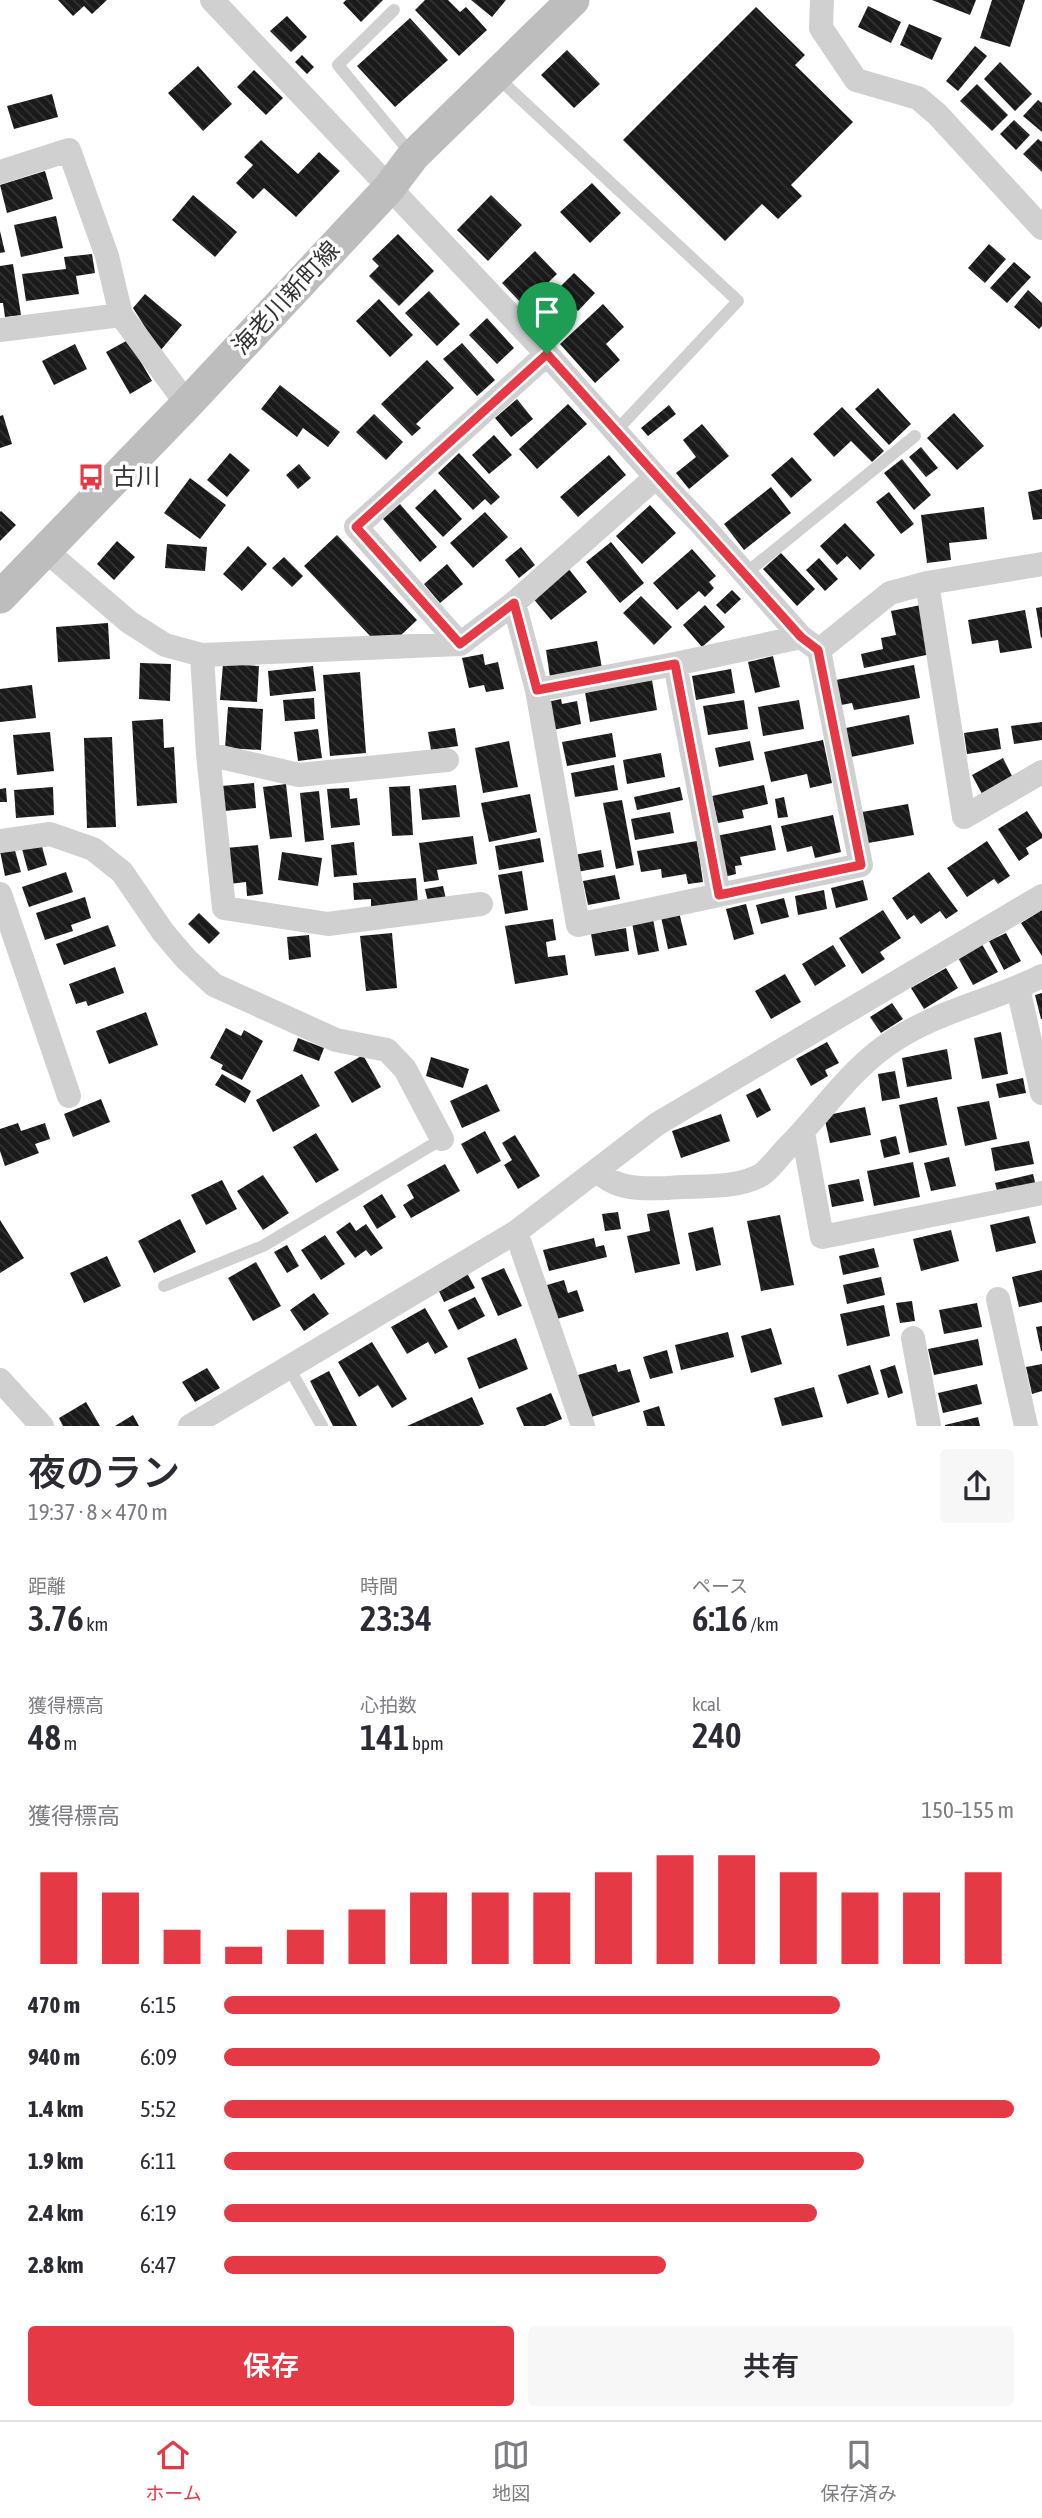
<!DOCTYPE html>
<html lang="ja">
<meta charset="utf-8">
<style>
body{margin:0;font-family:"Asap Condensed","Noto Sans JP",sans-serif;background:#f7f7f7;color:#2b2b33;height:100vh;display:flex;flex-direction:column;font-size:26px;white-space:nowrap}
*{box-sizing:border-box;margin:0}
p{font-size:23px;color:#7c7c81}
.icon{flex:none;width:38px;height:38px;fill:none;stroke:currentColor;stroke-width:2;stroke-linecap:round;stroke-linejoin:round}
.map{position:relative;height:1426px;overflow:hidden}
.sheet{display:flex;flex-direction:column;background:#fff;flex:1}
.sheet>*{flex:none}
.pin{position:absolute;display:grid;place-items:center;width:60px;height:60px;color:#fff;margin:-72px -30px;border-radius:50% 50% 50% 0;rotate:-45deg;box-shadow:0 0 7px #0007}
.pin .icon{rotate:45deg}
.round{display:grid;place-items:center;flex:none;width:74px;height:74px;border-radius:7px;background:#f7f7f7}
.head{display:flex;align-items:center;justify-content:space-between;height:119px;padding:0 28px}
h1{font-size:38px;font-weight:600;line-height:52px}
.stats{display:grid;grid-template-columns:repeat(3,1fr);gap:10px;height:119px;padding:7px 28px}
.stats div{display:grid;align-content:center}
.stats b{font-size:35px;font-weight:600}
.stats small{font-size:19px;font-weight:400}
.stats p{font-size:19px}
.chart{height:196px;padding:14px 28px}
.chart p{display:flex;justify-content:space-between}
.chart svg{width:100%;height:126px;margin-top:7px;stroke:#e63946;stroke-width:6}
.primary-button{display:flex;gap:14px;margin-top:auto;padding:14px 28px}
.primary-button a{flex:1;height:80px;border-radius:7px;background:#e63946;color:#fff;font-size:28px;font-weight:600;line-height:80px;text-align:center}
.primary-button a+a{background:#f7f7f7;color:#2b2b33}
ul{padding:0 28px;list-style:none;font-size:23px}
li{display:grid;grid-template-columns:112px 84px 1fr;align-items:center;height:52px}
li i{height:18px;border-radius:9px;background:#e63946}
.tab-bar{display:flex;justify-content:space-around;align-items:center;height:98px;border-top:2px solid #e1e1e2;background:#fff;font-size:19px;color:#7c7c81}
.tab-bar a{display:grid;justify-items:center;gap:4px}
.tab-bar .active{color:#e63946}
.map>svg:first-child{display:block}
.building{fill:url(#building-back-hatch)}
.lines{fill:none;stroke-linecap:round;stroke-linejoin:round}
.service{stroke:#d0d0d0;stroke-width:12}
.minor{stroke:#d0d0d0;stroke-width:24}
.secondary{stroke:#bdbdbd;stroke-width:33}
.route-casing{stroke:#fff;stroke-width:14}
.route{stroke:#e63946;stroke-width:9}
.labels{text-anchor:middle;stroke-width:7;stroke-linejoin:round;paint-order:stroke}
.street-label{font-size:24px;fill:#333;stroke:#fff}
.poi-label{font-size:24px;fill:#333;stroke:#fff;text-anchor:start}
</style>
<div class="map">
<svg width="1042" height="1426" viewBox="0 0 1042 1426">
<defs>
<pattern id="building-back-hatch" width="6" height="6" patternUnits="userSpaceOnUse" patternTransform="scale(1.75)"><rect width="6" height="6" fill="#1a1a1a"/><path d="M-1 5l2 2M0 0l6 6M5-1l2 2" fill="none" stroke="#333"/></pattern>
</defs>
<rect width="100%" height="100%" fill="#fff"/>
<path class="building" d="M58,0H107L92,14L84,6L73,16Z
M346,0H383L361,22L343,3Z
M425,0H448L460,12L466,7L487,30L459,56L415,10Z
M471,0H506L492,17Z
M932,0H976L970,15Z
M992,0H1025L1010,47L980,38Z
M868,6L901,22L891,43L858,27Z
M756,7L805,55L795,65L853,122L791,185L802,196L778,219L762,204L725,241L623,140Z
M287,16L307,37L291,52L270,31Z
M410,18L448,60L395,107L357,66Z
M909,24L942,38L932,60L900,45Z
M975,46L987,56L958,91L946,81Z
M567,50L600,84L574,108L541,75Z
M302,55L314,67L307,74L295,62Z
M1000,62L1032,94L1015,111L984,79Z
M198,66L232,104L203,131L168,93Z
M254,70L283,98L266,115L237,87Z
M977,84L1008,115L992,131L960,101Z
M52,94L58,117L14,129L7,106Z
M1038,100L1042,103V132L1023,116Z
M1014,120L1030,135L1016,150L1000,134Z
M1038,139L1042,142V172L1023,154Z
M261,140L298,174L319,152L340,171L296,217L264,188L253,199L236,183L253,165L244,157Z
M45,171L53,199L7,213L0,185Z
M592,183L621,213L590,243L560,212Z
M193,195L237,232L215,257L172,220Z
M491,195L522,225L488,261L457,230Z
M56,216L63,248L21,257L14,225Z
M0,231L5,252L0,253Z
M398,234L434,271L399,306L369,276L379,266L372,259Z
M989,244L1006,259L985,283L968,268Z
M535,251L557,274L524,306L502,283Z
M92,254L95,273L76,276L79,294L26,301L22,274L66,269L64,257Z
M1014,262L1031,277L1007,303L990,288Z
M13,264L21,315L5,317L3,303H0V266Z
M574,273L595,293L578,311L556,291Z
M1028,290L1042,303V326L1039,329L1014,307Z
M429,291L460,324L437,346L405,313Z
M145,294L182,325L160,351L133,308Z
M548,296L563,311L548,327L532,313Z
M379,299L413,335L390,357L356,321Z
M603,304L624,327L606,344L620,360L595,383L560,344Z
M487,318L514,348L497,364L469,335Z
M128,340L152,381L130,394L106,352Z
M462,343L495,380L477,396L443,359Z
M75,344L87,369L54,385L42,361Z
M427,360L454,388L416,424L421,428L412,436L381,404Z
M280,385L340,432L328,447L303,428L297,437L261,409Z
M878,388L911,424L889,445L855,409Z
M517,399L533,419L511,437L495,418Z
M568,404L587,424L537,469L519,449Z
M669,405L676,414L648,436L641,428Z
M842,407L884,451L872,462L851,441L834,457L813,434Z
M954,413L984,446L957,470L927,438Z
M374,414L403,442L386,460L356,432Z
M3,415L12,444L0,448V416Z
M702,424L729,456L689,489L676,473L696,457L683,440Z
M494,435L512,455L489,474L472,455Z
M921,447L938,468L926,477L909,457Z
M230,453L250,470L227,497L207,480Z
M459,453L500,497L491,505L485,499L473,510L438,473Z
M609,455L626,475L578,517L560,497Z
M792,457L812,480L791,498L771,475Z
M902,459L931,495L914,510L884,473Z
M299,464L311,478L298,489L286,475Z
M190,478L226,505L200,539L164,513Z
M771,487L791,513L744,550L724,524Z
M435,489L462,519L443,537L415,508Z
M1042,489V519L1033,520L1028,492Z
M889,492L914,524L901,534L876,502Z
M400,504L437,547L420,562L383,519Z
M650,505L676,533L642,564L616,536Z
M984,507L987,539L949,543L951,560L927,563L921,515Z
M1,511L16,525L0,541V512Z
M485,512L508,537L473,568L450,543Z
M845,523L875,555L860,570L847,556L837,565L820,546Z
M337,535L417,620L398,638H372L304,566Z
M117,541L135,557L114,580L97,564Z
M611,542L644,583L620,603L586,562Z
M167,544L207,547L205,571L165,568Z
M248,546L267,564L242,591L223,574Z
M521,547L535,565L519,578L505,560Z
M692,549L716,576L709,582L714,588L705,597L699,591L677,610L653,583Z
M781,553L815,589L797,606L763,569Z
M284,557L303,576L292,587L272,568Z
M819,558L838,579L825,591L806,570Z
M447,564L463,584L440,603L424,584Z
M568,568L587,592L551,620L532,597Z
M732,590L741,599L725,614L716,605Z
M641,596L672,627L654,645L623,613Z
M705,605L725,627L702,647L683,625Z
M921,605L931,654L864,668L861,654L883,649L881,638L896,635L891,611Z
M1042,607V637L1041,638L1036,608Z
M1025,610L1032,648L1000,653L998,640L972,644L968,620Z
M108,623L110,659L58,662L56,627Z
M597,641L602,668L550,677L546,650Z
M483,654L485,665L498,662L504,689L486,692L484,685L469,688L462,658Z
M773,656L780,687L755,693L748,662Z
M140,663L171,664L170,701L139,699Z
M223,664L259,666L257,702L220,700Z
M914,665L920,698L854,710L852,703L841,705L836,680Z
M313,666L316,691L270,696L268,671Z
M731,669L735,693L696,700L692,676Z
M360,672L366,753L330,756L323,675Z
M652,680L657,710L590,722L585,692Z
M32,685L36,718L0,722V689Z
M314,698L315,719L285,721L283,700Z
M561,699L562,704L577,701L581,724L553,730L547,702Z
M744,700L748,729L708,735L703,706Z
M799,700L804,729L763,736L758,707Z
M228,707L263,709L261,750L225,748Z
M909,715L914,744L851,757L846,728Z
M163,719L164,748L174,747L177,803L137,806L132,721Z
M1042,722V740L1014,744L1011,726Z
M455,728L458,746L431,750L428,732Z
M998,728L1001,749L967,754L964,733Z
M318,729L322,758L298,761L294,732Z
M50,732L54,771L17,775L13,735Z
M612,733L616,757L567,766L562,742Z
M112,737L116,827L87,828L84,738Z
M823,740L832,783L810,788L807,774L771,782L764,752Z
M509,741L518,787L483,793L475,748Z
M750,741L754,760L719,767L715,748Z
M661,753L665,777L627,784L623,760Z
M1003,758L1013,778L982,794L972,775Z
M614,765L618,790L575,797L571,773Z
M254,783L256,808L224,811L222,786Z
M286,784L292,837L270,839L263,787Z
M456,785L460,817L422,820L419,789Z
M764,785L768,804L742,810L744,818L718,823L712,796Z
M410,786L413,835L392,836L389,787Z
M53,787L54,815L16,818L14,790Z
M680,787L683,800L637,810L634,797Z
M6,788L7,802H0V789Z
M349,788L350,799L357,798L360,825L331,828L327,789Z
M319,791L324,840L305,842L300,793Z
M530,794L537,832L489,842L481,803Z
M784,797L788,817L778,818L775,799Z
M622,800L634,865L616,869L603,803Z
M908,804L914,835L868,843L862,812Z
M1027,811L1042,834V838L1026,848L1029,854L1019,861L998,829Z
M670,812L674,833L635,840L631,819Z
M833,815L841,852L815,858L812,846L787,852L781,826Z
M771,825L776,850L740,857L742,865L735,866L736,874L724,877L716,836Z
M473,836L477,864L437,870L439,880L424,882L419,843Z
M540,838L544,862L499,870L495,846Z
M697,841L703,882L688,884L686,874L662,878L661,869L641,872L637,851Z
M987,841L1010,876L998,884L994,879L967,897L947,868Z
M354,842L357,875L334,877L331,845Z
M41,843L47,865L28,871L22,849Z
M258,845L263,894L247,896L246,882L229,884L226,848Z
M14,847L21,872L5,876L0,851Z
M601,850L604,867L577,872L574,855Z
M282,852L322,858L318,886L278,880Z
M522,871L528,910L505,914L498,875Z
M66,872L73,892L29,907L22,887Z
M929,872L958,911L946,919L940,911L921,924L914,915L907,920L892,898Z
M615,875L620,899L588,905L583,881Z
M416,878L418,904L371,907V899L354,900L353,883Z
M863,880L868,900L836,908L831,888Z
M443,886L446,899L428,902L425,889Z
M824,890L827,909L798,915L795,896Z
M85,897L91,918L71,925L73,931L45,940L36,913Z
M784,898L789,917L761,924L756,905Z
M746,904L754,934L734,940L726,909Z
M883,910L901,938L880,952L885,959L862,974L839,938Z
M1042,910V956L1021,923Z
M679,912L687,945L668,949L661,917Z
M199,913L220,933L209,944L188,924Z
M553,919L556,940L546,942L548,957L565,955L568,975L515,984L505,926Z
M653,919L659,951L638,955L632,923Z
M108,925L116,946L64,965L56,944Z
M626,928L629,951L595,956L591,934Z
M392,933L397,988L366,991L360,936Z
M1006,933L1021,961L1004,970L989,941Z
M309,935L311,957L289,960L287,937Z
M980,941L998,972L973,985L956,954Z
M833,945L846,966L815,986L802,964Z
M115,967L124,993L88,1006L86,1001L76,1004L69,984Z
M946,968L958,988L924,1009L911,988Z
M785,974L801,1002L771,1019L755,991Z
M1042,993V1019H1041L1035,995Z
M892,1003L903,1019L881,1033L870,1017Z
M146,1012L158,1045L109,1064L96,1031Z
M226,1028L241,1036L244,1030L263,1041L242,1080L221,1069L223,1065L210,1058Z
M1001,1032L1008,1074L982,1079L974,1038Z
M298,1038L324,1048L319,1061L293,1051Z
M827,1042L839,1063L825,1070L828,1076L811,1086L796,1059Z
M947,1049L952,1079L907,1087L902,1058Z
M363,1055L381,1087L352,1103L334,1072Z
M431,1057L469,1069L463,1088L426,1076Z
M895,1071L900,1098L882,1101L878,1074Z
M222,1074L251,1091L245,1103L215,1085Z
M302,1074L320,1106L273,1132L256,1100Z
M1023,1078L1026,1093L999,1098L996,1084Z
M487,1084L500,1111L462,1128L450,1101Z
M760,1088L771,1110L757,1118L746,1095Z
M937,1097L947,1145L909,1153L899,1105Z
M101,1099L110,1122L73,1137L64,1114Z
M989,1101L997,1139L965,1146L957,1107Z
M865,1107L871,1135L830,1143L824,1116Z
M721,1114L730,1141L681,1158L672,1131Z
M18,1123L21,1131L45,1123L50,1139L35,1144L39,1153L5,1166L0,1151V1129Z
M485,1131L501,1161L477,1174L461,1144Z
M316,1133L339,1170L316,1183L293,1147Z
M515,1135L540,1176L518,1189L504,1165L512,1160L502,1143Z
M896,1136L900,1154L884,1158L880,1140Z
M1029,1141L1034,1164L995,1171L991,1148Z
M949,1157L956,1186L931,1191L924,1163Z
M913,1162L920,1197L874,1206L867,1171Z
M445,1164L460,1191L411,1218L403,1205L414,1198L407,1185Z
M1033,1174L1036,1186L998,1194L995,1183Z
M263,1175L289,1213L263,1230L237,1191Z
M859,1179L864,1201L832,1207L828,1185Z
M222,1180L237,1209L206,1225L191,1195Z
M382,1194L396,1217L377,1229L363,1206Z
M669,1210L680,1264L635,1273L627,1236L650,1231L647,1214Z
M618,1212L621,1229L605,1231L602,1214Z
M780,1215L794,1285L761,1291L747,1221Z
M1029,1216L1036,1243L996,1252L990,1225Z
M180,1219L196,1252L154,1273L138,1241Z
M0,1220L24,1258L0,1273Z
M350,1222L356,1231L366,1224L383,1248L371,1256L366,1250L355,1258L336,1232Z
M713,1227L721,1265L696,1271L688,1233Z
M951,1230L959,1261L921,1271L913,1239Z
M325,1235L345,1264L321,1280L301,1250Z
M594,1238L596,1247L604,1245L607,1257L549,1271L543,1250Z
M287,1245L299,1266L287,1273L274,1252Z
M874,1248L879,1267L843,1275L839,1256Z
M107,1256L121,1286L84,1303L70,1273Z
M256,1262L281,1306L253,1321L228,1278Z
M504,1268L522,1306L498,1316L481,1278Z
M1042,1270V1302L1019,1307L1012,1277Z
M466,1271L475,1288L444,1302L436,1285Z
M881,1277L885,1295L847,1304L843,1285Z
M564,1280L568,1293L577,1290L584,1311L557,1319L547,1285Z
M314,1293L329,1314L304,1331L290,1310Z
M475,1297L485,1316L458,1330L448,1310Z
M912,1301L915,1321L900,1323L896,1303Z
M977,1303L982,1327L944,1334L939,1310Z
M884,1305L890,1336L847,1346L840,1314Z
M425,1308L448,1347L435,1354L428,1342L407,1354L391,1327Z
M1042,1326V1351H1041L1036,1327Z
M771,1328L782,1364L751,1373L741,1336Z
M728,1332L734,1357L681,1370L675,1345Z
M516,1338L528,1369L479,1389L467,1358Z
M978,1339L983,1365L934,1375L928,1349Z
M372,1342L407,1399L392,1408L378,1385L359,1397L338,1362Z
M667,1350L673,1373L650,1379L643,1357Z
M616,1364L618,1372L630,1369L640,1402L591,1417L578,1375Z
M1042,1364V1391L1032,1394L1026,1367Z
M870,1365L879,1394L847,1404L838,1375Z
M895,1365L903,1393L888,1398L880,1370Z
M207,1368L220,1388L195,1402L182,1382Z
M329,1371L357,1426H333L310,1381Z
M977,1384L982,1404L943,1413L938,1393Z
M814,1387L823,1417L782,1426L774,1398Z
M551,1393L562,1419L545,1426H524L516,1408Z
M472,1397L484,1424L479,1426H407Z
M86,1402L100,1426H63L59,1418Z
M659,1406L665,1426H647L643,1411Z
M133,1415L139,1426H115Z
M978,1417L980,1426H945V1425Z"/>
<g class="lines">
<path class="service" d="M394,10L338,65L413,156
M497,77L738,301L616,431
M745,574L915,436
M164,1286L263,1246L442,1139
M289,1368L322,1426"/>
<path class="minor" d="M212,0L547,354L656,477
M822,0L821,28L856,80L918,98L937,114L1042,228
M0,172L69,150L107,256L121,315L187,404
M0,330L121,315
M656,477L703,526L801,637L819,650L861,865L578,925L537,690L514,603Z
M45,550L129,622L165,645L202,655L460,644L514,603
M927,583L964,817L1042,772
M460,644L356,527L547,354
M819,650L890,593L927,583L1042,564
M202,655L208,754L224,908L328,924L481,904
M675,664L719,895
M537,690L675,664L801,637
M208,754L299,775L447,760
M0,841L50,834L93,849L122,872L163,932L186,959L214,985L336,1040L387,1050L405,1069L442,1139
M0,894L69,1096
M1018,988L1042,1093
M803,1133L822,1237L1042,1193
M597,1170C615,1190 642,1189 667,1188C697,1185 733,1190 761,1175C770,1169 779,1156 787,1148C823,1112 852,1066 896,1039C942,1010 994,1000 1042,976
M516,1232L583,1426
M998,1299L1026,1426
M913,1338L929,1426
M0,1380L42,1426
M190,1426L516,1232L657,1124L1042,896"/>
<path class="secondary" d="M0,597L187,404L389,188L413,156L573,0"/>
</g>
<g class="lines">
<g class="route-casing">
<path id="route" d="M547,354L801,637L818,650L861,865L719,895L675,664L537,690L514,603L460,644L356,527Z"/>
</g>
<use href="#route" class="route"/>
</g>
<defs>
<g id="bus-bare" transform="scale(2.1)"><path d="M-5-6H5V4H4V6H2V4H-2V6H-4V4H-5ZM-3.5-4V0h7V-4ZM-3.5 1.2v1.5H-2V1.2ZM2 1.2v1.5H3.5V1.2Z" fill="#e63946" stroke="#fff" stroke-width="2.5" paint-order="stroke"/></g>
</defs>
<g fill-rule="evenodd">
<use href="#bus-bare" x="91" y="477"/>
</g>
<g class="labels">
<g class="street-label">
<text transform="translate(286 298) rotate(-47)" y="8">海老川新町線</text>
</g>
<g class="poi-label">
<text x="112" y="485">古川</text>
</g>
</g>
</svg>
<div class="pin" style="left:547px;top:354px;background:#1e9e55"><svg class="icon" aria-label="arrive" viewBox="0 0 24 24"><path d="M6 21V4h12l-3 4 3 4H6"/></svg></div>
</div>
<section class="sheet">
<div class="head"><div><h1>夜のラン</h1><p>19:37 · 8 × 470 m</p></div><a class="round"><svg class="icon" aria-label="share" viewBox="0 0 24 24"><path d="M12 15V3M7 8l5-5 5 5M5 13v7h14v-7"/></svg></a></div>
<div class="stats">
<div><p>距離</p><b>3.76<small> km</small></b></div>
<div><p>時間</p><b>23:34</b></div>
<div><p>ペース</p><b>6:16<small> /km</small></b></div>
</div>
<div class="stats">
<div><p>獲得標高</p><b>48<small> m</small></b></div>
<div><p>心拍数</p><b>141<small> bpm</small></b></div>
<div><p>kcal</p><b>240</b></div>
</div>
<div class="chart"><p><span>獲得標高</span>150–155 m</p>
<svg viewBox="0 0 160 44" preserveAspectRatio="none"><path d="M5 44V12M15 44V19M25 44V32M35 44V38M45 44V32M55 44V25M65 44V19M75 44V19M85 44V19M95 44V12M105 44V6M115 44V6M125 44V12M135 44V19M145 44V19M155 44V12"/></svg>
</div>
<ul>
<li><b>470 m</b>6:15<i style="width:78%"></i></li>
<li><b>940 m</b>6:09<i style="width:83%"></i></li>
<li><b>1.4 km</b>5:52<i style="width:100%"></i></li>
<li><b>1.9 km</b>6:11<i style="width:81%"></i></li>
<li><b>2.4 km</b>6:19<i style="width:75%"></i></li>
<li><b>2.8 km</b>6:47<i style="width:56%"></i></li>
</ul>
<div class="primary-button"><a>保存</a><a>共有</a></div>
</section>
<nav class="tab-bar">
<a class="active"><svg class="icon" aria-label="home" viewBox="0 0 24 24"><path d="M3 11l9-7 9 7M6 9v11h12V9"/></svg>ホーム</a>
<a><svg class="icon" aria-label="map" viewBox="0 0 24 24"><path d="M3 6l6-2 6 2 6-2v14l-6 2-6-2-6 2zM9 4v14M15 6v14"/></svg>地図</a>
<a><svg class="icon" aria-label="saved" viewBox="0 0 24 24"><path d="M7 4h10v16l-5-4-5 4z"/></svg>保存済み</a>
</nav>
